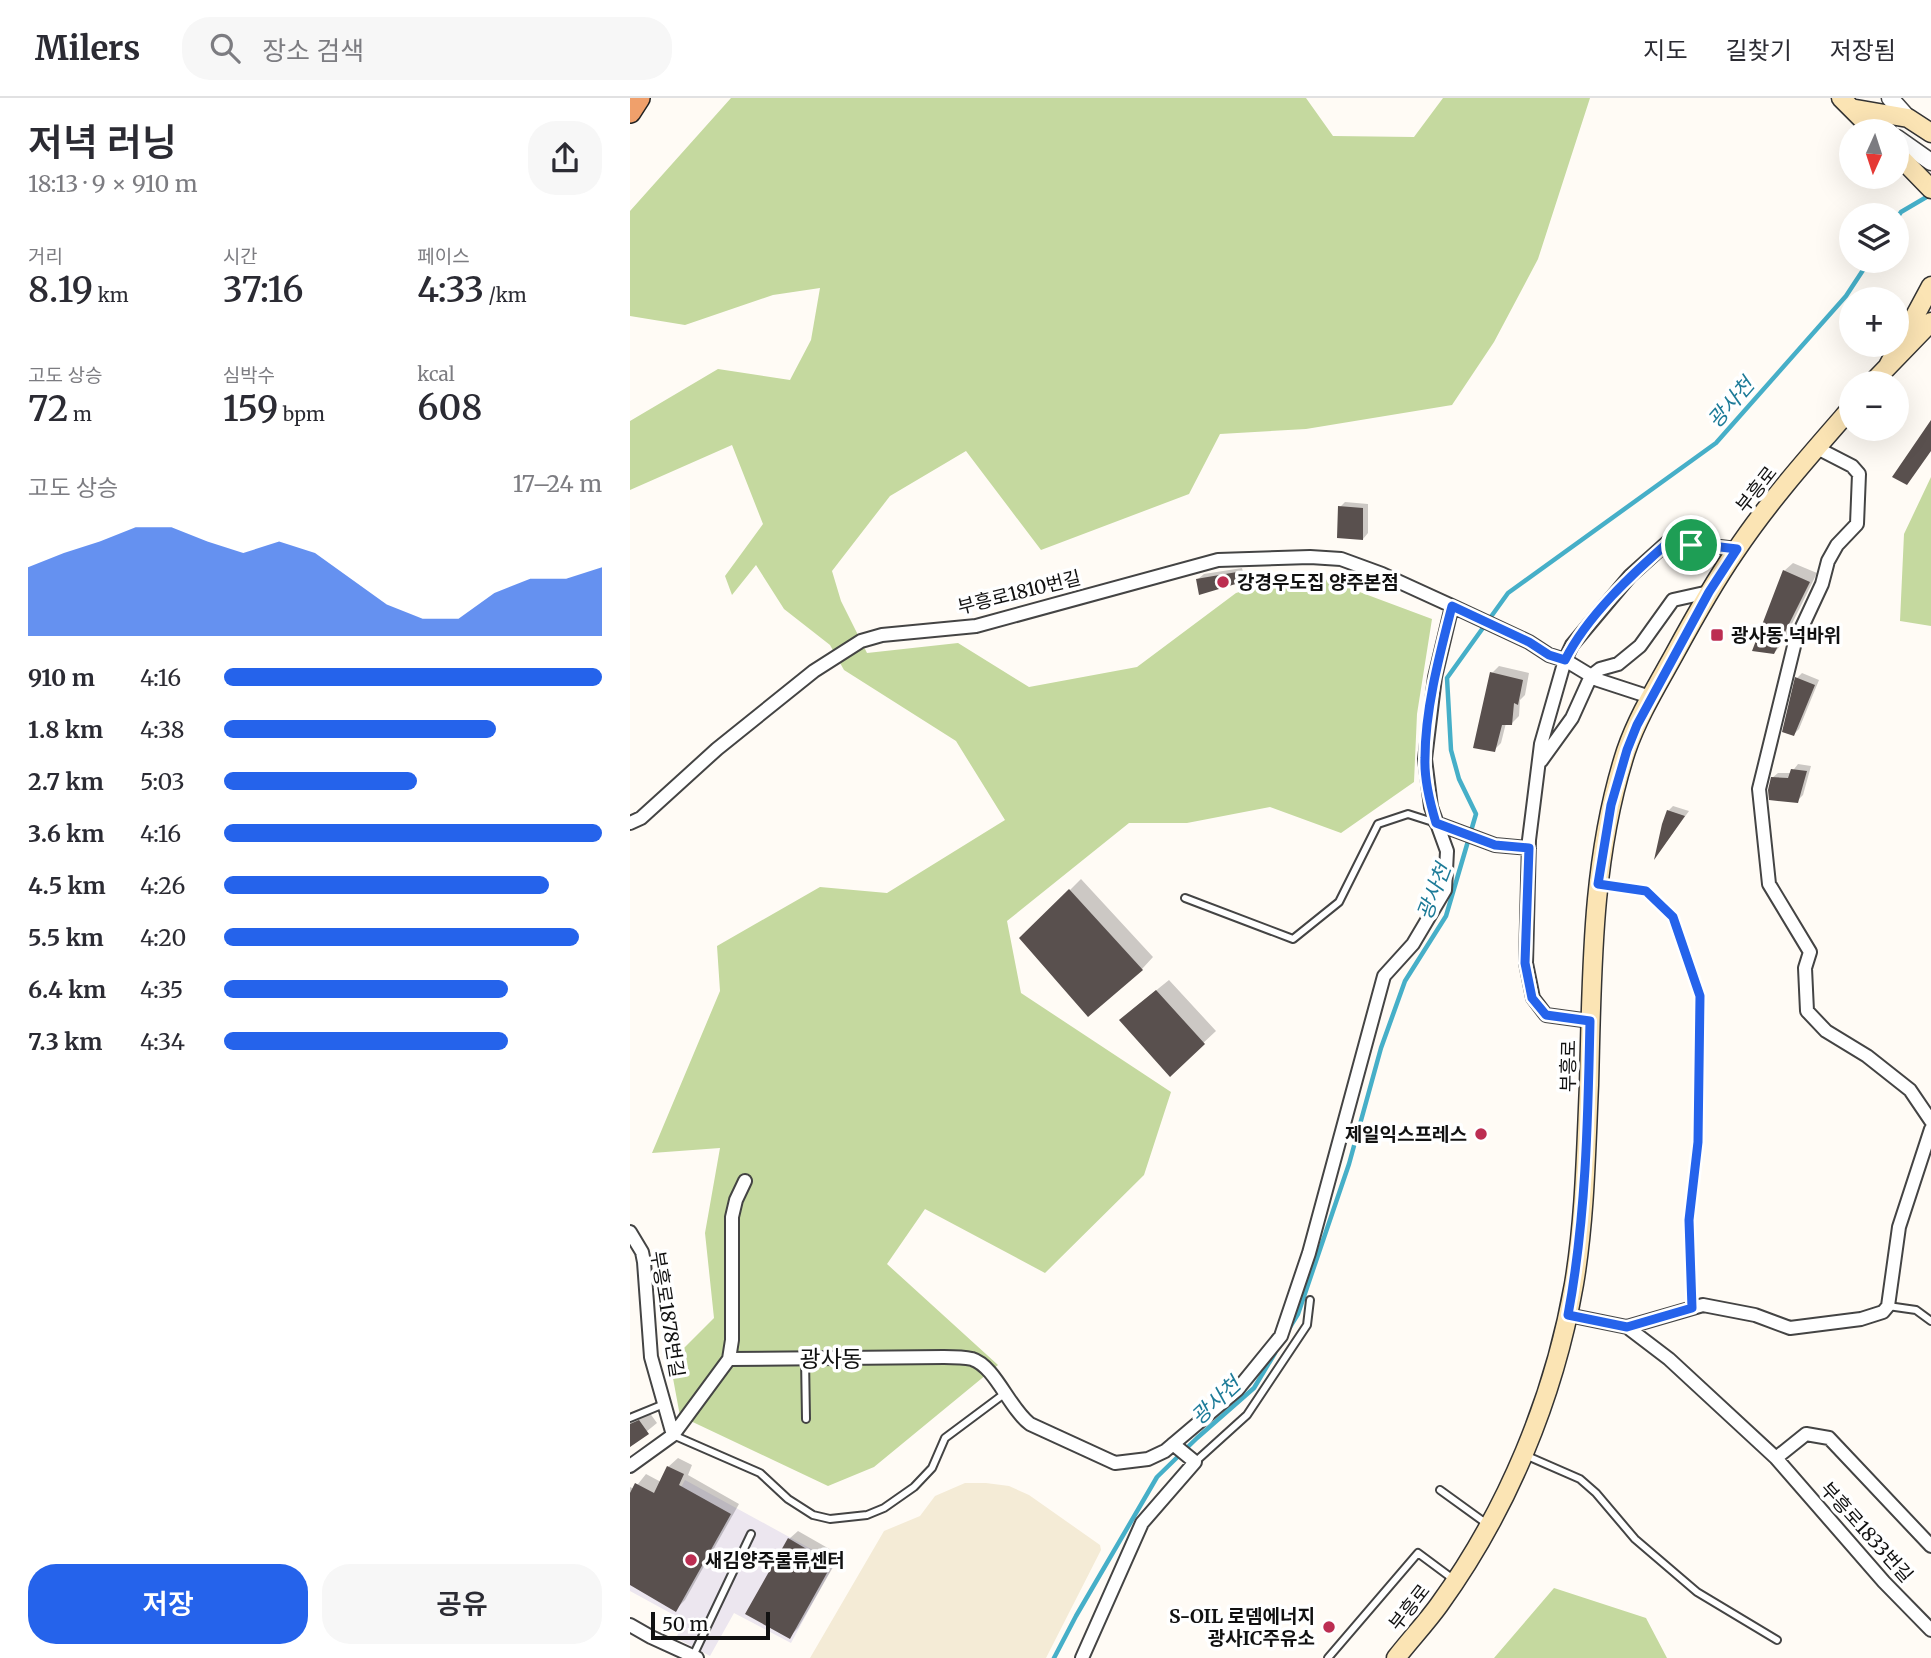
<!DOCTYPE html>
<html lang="ko">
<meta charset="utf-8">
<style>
body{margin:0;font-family:Merriweather,"Noto Sans KR",serif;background:#f7f7f7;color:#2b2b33;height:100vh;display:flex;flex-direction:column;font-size:26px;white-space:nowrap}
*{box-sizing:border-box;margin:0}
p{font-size:23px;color:#7c7c81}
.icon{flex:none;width:38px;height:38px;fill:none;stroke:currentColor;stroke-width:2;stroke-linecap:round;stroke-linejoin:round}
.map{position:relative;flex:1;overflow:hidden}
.drawer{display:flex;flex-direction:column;background:#fff;width:630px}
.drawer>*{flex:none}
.needle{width:46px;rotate:183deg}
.buttons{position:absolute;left:1209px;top:21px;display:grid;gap:14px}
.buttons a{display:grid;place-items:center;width:70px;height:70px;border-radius:50%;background:#fff;box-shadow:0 7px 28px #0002;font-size:35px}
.scale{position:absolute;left:21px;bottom:18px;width:119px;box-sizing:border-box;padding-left:7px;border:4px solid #111;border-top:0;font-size:19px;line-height:24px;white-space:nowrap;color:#111;-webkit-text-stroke:5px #fff;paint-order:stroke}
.pin{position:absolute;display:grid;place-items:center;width:60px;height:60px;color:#fff;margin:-30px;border:4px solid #fff;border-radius:50%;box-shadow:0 2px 7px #0007}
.round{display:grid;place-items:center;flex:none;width:74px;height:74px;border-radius:28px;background:#f7f7f7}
.headline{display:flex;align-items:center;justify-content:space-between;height:119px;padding:0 28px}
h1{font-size:38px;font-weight:600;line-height:52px}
.stats{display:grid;grid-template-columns:repeat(3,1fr);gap:10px;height:119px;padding:7px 28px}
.stats div{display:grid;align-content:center}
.stats b{font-size:35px;font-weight:600}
.stats small{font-size:19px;font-weight:400}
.stats p{font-size:19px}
.chart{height:196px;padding:14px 28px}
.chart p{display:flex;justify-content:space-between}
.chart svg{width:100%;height:126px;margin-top:7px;fill:#2563eb;opacity:.7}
.button{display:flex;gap:14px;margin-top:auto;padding:14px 28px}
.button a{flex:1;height:80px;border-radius:28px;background:#2563eb;color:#fff;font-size:28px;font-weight:600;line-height:80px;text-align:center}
.button a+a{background:#f7f7f7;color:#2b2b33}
ul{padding:0 28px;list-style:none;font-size:23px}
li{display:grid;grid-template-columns:112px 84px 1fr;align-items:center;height:52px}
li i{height:18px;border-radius:9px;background:#2563eb}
header{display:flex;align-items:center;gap:42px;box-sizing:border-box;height:98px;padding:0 35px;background:#fff;border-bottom:2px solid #e1e1e2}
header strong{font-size:33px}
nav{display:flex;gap:38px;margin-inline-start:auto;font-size:24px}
.search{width:490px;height:63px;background:#f7f7f7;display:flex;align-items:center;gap:18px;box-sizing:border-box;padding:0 24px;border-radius:28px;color:#7c7c81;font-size:26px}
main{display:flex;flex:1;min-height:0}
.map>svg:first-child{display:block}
.industrial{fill:#ece6ef}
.farmland{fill:#f4ebd6}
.forest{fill:#c5d99f}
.shadow{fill:#0003}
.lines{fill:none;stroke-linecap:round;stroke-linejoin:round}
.stream{stroke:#46afc8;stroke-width:4.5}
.building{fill:#59504e}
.service-casing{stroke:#444;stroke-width:10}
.minor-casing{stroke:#444;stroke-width:16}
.tertiary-casing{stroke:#444;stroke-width:19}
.secondary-casing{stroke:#333;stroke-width:21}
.trunk-casing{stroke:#222;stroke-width:24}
.service{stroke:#fff;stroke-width:6}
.minor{stroke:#fff;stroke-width:12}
.tertiary{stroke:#fff;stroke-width:16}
.secondary{stroke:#fbe4b4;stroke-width:18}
.trunk{stroke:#f0a06b;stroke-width:21}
.route-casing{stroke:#fff;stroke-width:14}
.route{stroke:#2563eb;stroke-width:9}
.poi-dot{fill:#bc2e52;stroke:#fff;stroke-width:2.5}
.labels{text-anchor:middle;stroke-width:7;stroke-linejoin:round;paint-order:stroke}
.street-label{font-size:19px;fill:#111;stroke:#fff}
.poi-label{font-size:19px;font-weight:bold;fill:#111;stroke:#fff;text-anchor:start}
.water-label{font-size:21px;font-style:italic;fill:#1d7b98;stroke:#fff}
.quarter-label{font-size:23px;fill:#111;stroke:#fff}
</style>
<header>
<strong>Milers</strong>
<div class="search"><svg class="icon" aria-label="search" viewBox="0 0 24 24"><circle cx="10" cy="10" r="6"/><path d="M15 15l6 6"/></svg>장소 검색</div>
<nav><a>지도</a><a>길찾기</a><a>저장됨</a></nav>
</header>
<main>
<section class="drawer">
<div class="headline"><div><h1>저녁 러닝</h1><p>18:13 · 9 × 910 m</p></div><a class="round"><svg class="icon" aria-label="share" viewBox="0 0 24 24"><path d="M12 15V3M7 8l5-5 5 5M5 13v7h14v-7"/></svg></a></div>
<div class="stats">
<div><p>거리</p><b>8.19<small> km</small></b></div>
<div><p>시간</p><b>37:16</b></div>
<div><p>페이스</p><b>4:33<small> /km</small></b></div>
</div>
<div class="stats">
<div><p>고도 상승</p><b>72<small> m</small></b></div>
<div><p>심박수</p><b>159<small> bpm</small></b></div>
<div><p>kcal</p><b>608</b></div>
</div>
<div class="chart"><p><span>고도 상승</span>17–24 m</p>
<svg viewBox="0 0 160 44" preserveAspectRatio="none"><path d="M0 44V20L10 15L20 11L30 6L40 6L50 11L60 15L70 11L80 15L90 24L100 33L110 38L120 38L130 29L140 24L150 24L160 20V44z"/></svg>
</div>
<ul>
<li><b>910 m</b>4:16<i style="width:100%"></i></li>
<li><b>1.8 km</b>4:38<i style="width:72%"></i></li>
<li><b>2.7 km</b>5:03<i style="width:51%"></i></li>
<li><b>3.6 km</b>4:16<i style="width:100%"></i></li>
<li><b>4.5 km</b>4:26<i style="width:86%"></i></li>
<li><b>5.5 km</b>4:20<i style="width:94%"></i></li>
<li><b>6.4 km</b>4:35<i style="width:75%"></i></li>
<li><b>7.3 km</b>4:34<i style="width:75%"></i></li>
</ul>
<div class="button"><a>저장</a><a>공유</a></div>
</section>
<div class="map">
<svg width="1301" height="1560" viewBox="0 0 1301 1560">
<rect width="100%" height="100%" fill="#fffbf5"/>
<path class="industrial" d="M55,1382L205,1464L161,1545L104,1515L80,1558L46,1540L55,1523L0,1493V1483Z"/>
<path class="farmland" d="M335,1385H356L379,1388L399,1397L470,1447L471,1452L416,1560H180L254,1433L290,1418L305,1398Z"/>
<path class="forest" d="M101,0H676L703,38L784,39L813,0H960L908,161L864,244L822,307L676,331L590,336L559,396L411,452L336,353L260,398L202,473L211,503L237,555L328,545L399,589L507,569L606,495L676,474L802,521L787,616L784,684L711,735L640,709L557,725H499L377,823L391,895L541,994L514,1077L415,1175L295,1111L257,1166L368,1267L244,1369L198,1388L50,1318L40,1264L84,1220L75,1135L90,1050L22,1055L90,893L87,848L190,789L257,795L375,722L326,643L214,572L200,547L154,511L126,467L102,497L95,478L133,426L102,347L0,392V323L88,271L160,282L181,242L190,190L143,197L55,227L0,218V113Z
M1301,379V528L1270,523L1274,436Z
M924,1490L1016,1520L1037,1560H864Z"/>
<path class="shadow" d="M715,404L738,406V435L733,441L710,409Z
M1163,465L1187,475L1152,546L1144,555L1154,473Z
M612,470L614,478L608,484L568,481L574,476Z
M869,568L899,575L895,597L890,602L889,618L882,625H876L871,645L864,652L862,575Z
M1172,575L1189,582L1169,631L1164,636L1154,633L1167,580Z
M1168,666L1181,668L1173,697L1167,703L1142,680L1148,675H1161Z
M1043,708L1059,713L1029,754L1038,713Z
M451,781L523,859L512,871L392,840Z
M539,882L586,933L540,976L503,911Z
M19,1314L27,1325L0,1347V1318Z
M48,1360L62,1367L58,1377L109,1406L55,1502L45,1512L0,1485V1389L4,1391L16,1376L31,1384L38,1369Z
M168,1433L210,1457L168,1530L159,1539V1441Z"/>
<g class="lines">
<path class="stream" d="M1267,120L1271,114L1300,97
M660,1229L668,1216L719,1066L751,950L775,883L816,818L846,716L829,681L821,652L817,580L878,495L1086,345L1216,198L1239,163
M424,1560L446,1518L527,1379L567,1340L624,1290L645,1255"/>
</g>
<path class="building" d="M1301,322V353L1277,387L1262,379Z
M708,408L733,410V442L707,440Z
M1153,472L1180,484L1144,556L1122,553Z
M607,474L609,485L569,497L566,481Z
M860,574L893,582L888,607L884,605L882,627H872L865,654L843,650Z
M1165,579L1185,587L1164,638L1152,634Z
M1161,671L1177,673L1168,705L1139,702L1138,692L1141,679L1158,680Z
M1037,712L1055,718L1024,762L1032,726Z
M439,791L513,872L458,919L389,840Z
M526,892L575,946L540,979L489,922Z
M9,1322L19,1336L0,1349V1326Z
M37,1368L54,1376L49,1387L101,1416L46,1514L0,1487V1395L5,1385L24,1395Z
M158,1440L202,1466L160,1541L115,1516Z"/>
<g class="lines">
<g class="service-casing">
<path id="service" d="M970,787L1016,793L1043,819L1070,898L1068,1044L1059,1122L1062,1210
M555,800L663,841L709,804L748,726L778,716L806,725
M1258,1208L1286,1212L1301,1223
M175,1260L176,1321
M0,1320L34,1306
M43,1337L130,1375L158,1401L183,1417L200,1421L237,1417L254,1410L284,1389L302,1370L315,1340L374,1296
M895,1357L950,1381L966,1395L1005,1441L1067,1494L1147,1542
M565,1364L617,1317L677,1227L680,1202
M810,1392L857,1426
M63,1558L121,1436
M698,1560L788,1455L823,1481"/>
</g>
<g class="minor-casing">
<path id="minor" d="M1187,350L1222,368L1229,376L1227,426L1207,447L1198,463L1192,486L1165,544L1129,691L1139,786L1180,854L1175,870L1177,913L1196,933L1237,958L1280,992L1301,1023
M911,663L942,620L961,578L970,571L988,566L1010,548L1043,502L1079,494
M0,725L11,720L87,651L184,573L231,543L252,537L346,528L588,462L680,459L711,461L752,476L822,508L899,544L919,557L935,562L968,582L1020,599
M806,725L865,747L899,750
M960,923L916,917L903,900L896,865L899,742L911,646L935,562L942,547L1000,478L1039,443L1107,451
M0,1134L12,1154L14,1164L21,1259L43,1337
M938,1217L997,1229L1039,1261L1146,1360L1254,1484L1301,1532
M997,1229L1073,1207L1125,1217L1160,1230L1231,1221L1253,1214L1258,1208L1269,1129L1301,1031
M99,1261L102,1242V1119L106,1102L115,1083
M1146,1360L1176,1336L1199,1340L1301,1448
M0,1368L43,1337L99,1261L314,1259C324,1259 333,1259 342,1261C365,1268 379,1310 400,1326L485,1365L518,1361L535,1353L607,1292L651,1238L679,1155L754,878L783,846L815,792L817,753L801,709L795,661L805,579L822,508
M0,1527L21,1539L67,1560
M452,1560L512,1425L565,1364L543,1346"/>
</g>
<g class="tertiary-casing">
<path id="tertiary" d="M1260,0L1278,20
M1236,18L1258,33
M1267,40L1301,64"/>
</g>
<g class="secondary-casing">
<path id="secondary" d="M1211,0L1244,33
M1226,11L1278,20L1301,35
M1267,56L1301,91
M1258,268L1301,188
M1242,285L1301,224
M766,1560C780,1542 796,1525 809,1507C877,1413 924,1300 944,1186C955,1121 956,1052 959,987C962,875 961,761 996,653C1008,618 1028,586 1045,555C1064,520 1083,486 1105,454C1139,403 1181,356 1222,309"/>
</g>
<g class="trunk-casing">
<path id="trunk" d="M0,14L9,0"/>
</g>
<use href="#service" class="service"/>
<use href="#minor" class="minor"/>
<use href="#tertiary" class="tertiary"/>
<use href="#secondary" class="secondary"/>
<use href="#trunk" class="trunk"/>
</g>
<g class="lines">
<g class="route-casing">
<path id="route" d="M1040,443L1107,451L1079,494L1007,627L997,652L981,707L968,786L1016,793L1043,819L1070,898L1068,1044L1059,1122L1062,1210L997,1229L938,1217C956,1121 958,1021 960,923L916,917L902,900L895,865L899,750L865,747L806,725C800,705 794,681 795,660C795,611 810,555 822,508L899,544L919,557L935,562C957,518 1003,475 1040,443Z"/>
</g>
<use href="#route" class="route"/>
</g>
<g class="poi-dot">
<circle cx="593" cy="484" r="7"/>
<rect x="1080" y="530" width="14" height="14" rx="3.5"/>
<circle cx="851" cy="1036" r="7"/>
<circle cx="61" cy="1462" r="7"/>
<circle cx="699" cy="1529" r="7"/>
</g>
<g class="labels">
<g class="street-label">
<text transform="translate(1126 391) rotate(-52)" y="7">부흥로</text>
<text transform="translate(389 494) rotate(-14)" y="7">부흥로1810번길</text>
<text transform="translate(938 968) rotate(-89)" y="7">부흥로</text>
<text transform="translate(38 1216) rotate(81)" y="7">부흥로1878번길</text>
<text transform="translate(1237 1434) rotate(48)" y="7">부흥로1833번길</text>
<text transform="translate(779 1509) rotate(-52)" y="7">부흥로</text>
</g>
<g class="poi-label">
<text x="607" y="491">강경우도집 양주본점</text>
<text x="1101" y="544">광사동.넉바위</text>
<text x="837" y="1043" text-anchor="end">제일익스프레스</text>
<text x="75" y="1469">새김양주물류센터</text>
<text x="685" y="1525" text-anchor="end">S-OIL 로뎀에너지<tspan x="685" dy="22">광사IC주유소</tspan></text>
</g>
<g class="water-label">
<text transform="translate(1101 305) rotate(-49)" y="7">광사천</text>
<text transform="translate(804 794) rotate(-69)" y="7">광사천</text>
<text transform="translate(586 1303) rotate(-43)" y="7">광사천</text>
</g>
<g class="quarter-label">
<text x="201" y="1269">광사동</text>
</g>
</g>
</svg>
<div class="buttons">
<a><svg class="needle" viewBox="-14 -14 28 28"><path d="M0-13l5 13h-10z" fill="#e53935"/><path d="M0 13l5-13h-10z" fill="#7c7c81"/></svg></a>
<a><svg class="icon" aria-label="layers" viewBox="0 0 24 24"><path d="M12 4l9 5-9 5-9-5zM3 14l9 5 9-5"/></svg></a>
<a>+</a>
<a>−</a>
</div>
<div class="scale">50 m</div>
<div class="pin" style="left:1061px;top:447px;background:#1e9e55"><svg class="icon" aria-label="arrive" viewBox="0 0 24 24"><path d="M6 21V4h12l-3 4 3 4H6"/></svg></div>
</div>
</main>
